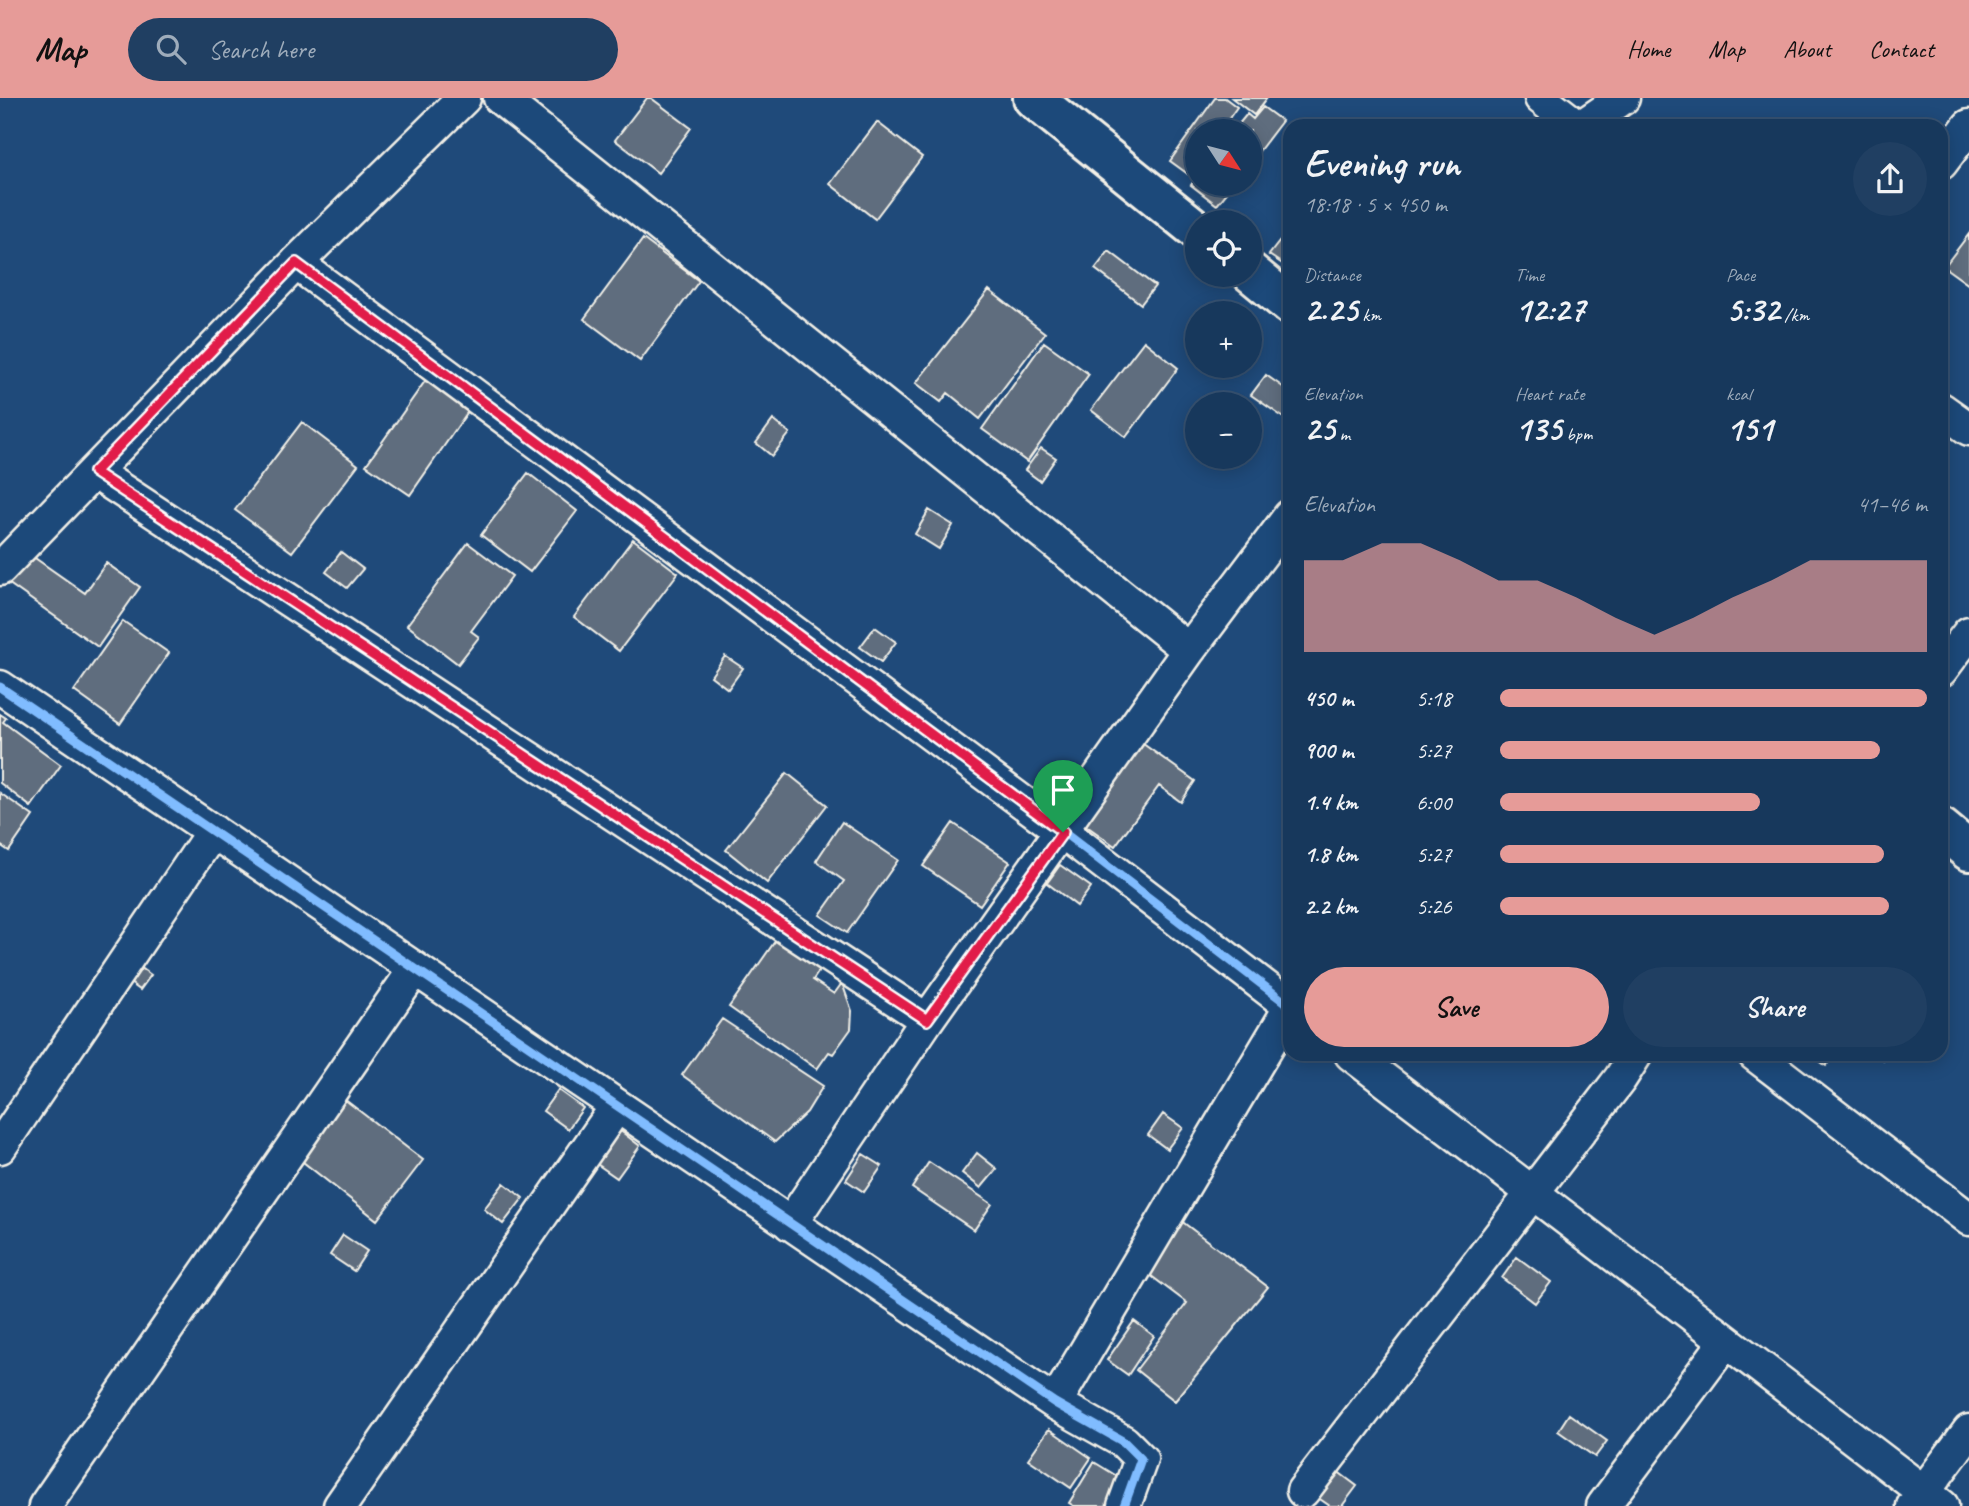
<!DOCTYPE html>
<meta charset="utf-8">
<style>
body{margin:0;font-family:Caveat,sans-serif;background:#203f62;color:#f1f3f6;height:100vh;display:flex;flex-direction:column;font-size:26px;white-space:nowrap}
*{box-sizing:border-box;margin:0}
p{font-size:23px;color:#9eacbb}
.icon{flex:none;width:38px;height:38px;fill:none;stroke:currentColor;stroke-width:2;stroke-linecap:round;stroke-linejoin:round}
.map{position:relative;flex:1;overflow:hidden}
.panel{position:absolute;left:1283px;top:21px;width:665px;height:942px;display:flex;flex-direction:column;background:#17385c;border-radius:21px;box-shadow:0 4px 18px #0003,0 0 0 2px #365272}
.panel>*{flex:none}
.needle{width:46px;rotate:126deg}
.buttons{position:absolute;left:1185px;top:21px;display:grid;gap:14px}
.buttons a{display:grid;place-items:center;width:77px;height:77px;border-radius:50%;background:#17385c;box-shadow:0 4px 18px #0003,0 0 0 2px #365272;font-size:35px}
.pin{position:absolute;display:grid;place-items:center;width:60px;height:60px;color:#fff;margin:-72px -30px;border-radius:50% 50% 50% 0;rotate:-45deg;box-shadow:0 0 7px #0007}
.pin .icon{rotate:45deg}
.round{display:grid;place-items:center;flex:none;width:74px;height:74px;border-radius:37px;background:#203f62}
.summary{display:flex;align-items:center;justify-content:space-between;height:119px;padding:0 21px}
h1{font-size:38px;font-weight:800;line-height:52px}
.metrics{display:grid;grid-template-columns:repeat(3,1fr);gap:10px;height:119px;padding:7px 21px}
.metrics div{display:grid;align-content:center}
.metrics b{font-size:35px;font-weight:800}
.metrics small{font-size:19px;font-weight:400}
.metrics p{font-size:19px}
.chart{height:196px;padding:14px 21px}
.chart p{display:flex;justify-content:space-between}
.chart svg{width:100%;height:126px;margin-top:7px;fill:#e69b98;opacity:.7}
.cta{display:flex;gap:14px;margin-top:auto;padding:14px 21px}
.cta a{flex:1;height:80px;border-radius:42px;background:#e69b98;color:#111;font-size:28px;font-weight:800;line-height:80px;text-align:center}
.cta a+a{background:#203f62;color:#f1f3f6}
ul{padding:0 21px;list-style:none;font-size:23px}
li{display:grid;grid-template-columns:112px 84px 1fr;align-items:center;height:52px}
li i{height:18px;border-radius:9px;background:#e69b98}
header{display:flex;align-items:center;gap:42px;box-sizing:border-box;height:98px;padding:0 35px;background:#e69b98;color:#111}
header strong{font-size:33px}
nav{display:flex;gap:38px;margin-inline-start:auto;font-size:24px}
.search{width:490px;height:63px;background:#203f62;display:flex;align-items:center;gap:18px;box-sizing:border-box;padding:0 24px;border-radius:38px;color:#9eacbb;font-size:26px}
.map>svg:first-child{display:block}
.building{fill:#5e6d7e;stroke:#f4f1e8;stroke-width:2}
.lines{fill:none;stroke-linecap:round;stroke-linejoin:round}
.minor-casing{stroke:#f4f1e8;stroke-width:37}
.tertiary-casing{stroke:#f4f1e8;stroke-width:44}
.minor{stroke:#1f4a7a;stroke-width:32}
.tertiary{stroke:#1f4a7a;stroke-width:38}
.cycleway-casing{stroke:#1f4a7a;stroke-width:13}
.cycleway{stroke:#80bcff;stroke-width:9}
.route-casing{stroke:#fff;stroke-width:14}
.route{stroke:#e11d48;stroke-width:9}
</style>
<header>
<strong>Map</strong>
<div class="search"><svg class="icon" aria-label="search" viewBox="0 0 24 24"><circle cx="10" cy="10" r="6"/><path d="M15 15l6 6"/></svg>Search here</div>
<nav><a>Home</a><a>Map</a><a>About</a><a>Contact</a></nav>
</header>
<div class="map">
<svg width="1969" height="1408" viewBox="0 0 1969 1408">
<rect width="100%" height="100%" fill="#1f4a7a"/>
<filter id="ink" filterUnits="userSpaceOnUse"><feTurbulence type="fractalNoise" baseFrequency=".0143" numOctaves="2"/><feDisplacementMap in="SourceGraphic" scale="14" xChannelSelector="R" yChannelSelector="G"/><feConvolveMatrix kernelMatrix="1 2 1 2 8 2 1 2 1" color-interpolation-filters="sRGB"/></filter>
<g filter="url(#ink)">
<path class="building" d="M647,0H651L691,30L658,75L615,42Z
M1215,0H1225L1237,9L1220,33H1197V64L1188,76L1170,63Z
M1232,0H1267L1254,17Z
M1263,9L1282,23L1250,65V33H1233L1247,16L1253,21Z
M877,24L922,59L875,121L830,86Z
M1197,79V86H1234L1217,107L1191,87Z
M1290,130V171L1269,157Z
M1969,136V187L1944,169Z
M643,141L699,183L640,263L584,221Z
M1109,153L1155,188L1141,206L1095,171Z
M989,192L1045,235L980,321L948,295L941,304L916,285Z
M1144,243L1178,270L1126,339L1091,312Z
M1044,244L1089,276L1027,364L982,331Z
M1266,277L1290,294V318L1287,322L1251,297Z
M428,279L471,309L410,397L366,367Z
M773,322L790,335L772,358L756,345Z
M302,324L358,367L292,454L235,412Z
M1041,350L1056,360L1040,383L1025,372Z
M528,375L577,413L530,474L481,437Z
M929,412L953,427L939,451L915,436Z
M633,441L678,475L619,553L574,519Z
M468,445L512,478L471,533L479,539L458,566L407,527Z
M22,451L85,495L106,465L140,489L98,549L1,480Z
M341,454L363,471L347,490L326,474Z
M123,523L169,555L120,626L74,593Z
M875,529L896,544L881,564L860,549Z
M725,558L743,570L728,591L711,578Z
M0,616L6,620L3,624L61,667L31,709L0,685Z
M1139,643L1195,683L1181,704L1159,688L1115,748L1081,724Z
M787,675L827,707L767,785L726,752Z
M0,695L33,718L9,753L0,747Z
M842,724L898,762L847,835L820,817L844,783L816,763Z
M953,725L1010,764L980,807L923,768Z
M1060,767L1091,789L1077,808L1047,785Z
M778,839L821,870L813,882L834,896L842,885L852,913L851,931L833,956L829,954L817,971L729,909Z
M133,864L151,877L140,892L122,879Z
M722,921L823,988L807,1014L775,1044L682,977Z
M1810,956H1836L1826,968Z
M1875,956H1889L1884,962Z
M558,992L583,1010L568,1031L543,1013Z
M344,1001L423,1062L377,1122L298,1060Z
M1163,1016L1183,1030L1167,1051L1148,1037Z
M618,1031L640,1048L617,1080L594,1064Z
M977,1055L997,1071L981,1090L962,1075Z
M863,1056L882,1068L864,1094L846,1082Z
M929,1064L992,1106L974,1132L912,1090Z
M504,1085L523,1100L503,1126L484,1111Z
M1180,1122L1268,1189L1175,1303L1136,1272L1187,1205L1142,1171Z
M343,1137L367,1153L354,1173L330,1157Z
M1517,1159L1551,1184L1535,1205L1502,1180Z
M1134,1223L1154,1238L1128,1277L1107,1262Z
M1569,1316L1607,1343L1595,1359L1558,1333Z
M1049,1331L1091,1360L1071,1390L1028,1361Z
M1094,1364L1125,1383L1109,1408H1074L1069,1405Z
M1337,1373L1357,1388L1342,1408H1330L1317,1399Z"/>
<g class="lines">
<g class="minor-casing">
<path id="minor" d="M500,0L1189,552
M1541,0L1577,28
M1582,28L1623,0
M1941,65L1969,28
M296,165L1063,734L1290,908
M1941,311L1969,331
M94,374L927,922
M0,471L296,165L464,0
M1941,572L1969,535
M0,589L1055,1305L1124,1344L1141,1361L1124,1408
M1351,956L1942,1408
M1754,956L1969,1121
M0,1049L213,733
M790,1126L927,922L1189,552L1290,418
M1055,1305L1290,910
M1303,1393L1620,981L1636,956
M45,1408L415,871
M340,1408L617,1008
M1603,1408L1726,1243
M1913,1408L1969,1333"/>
</g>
<g class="tertiary-casing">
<path id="tertiary" d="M1033,0L1197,132
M1250,174L1290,207
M1941,730L1969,753"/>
</g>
<use href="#minor" class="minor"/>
<use href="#tertiary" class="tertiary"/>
<g class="cycleway-casing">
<path id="cycleway" d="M296,165L1063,734L1290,908
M0,589L1055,1305L1124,1344L1141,1361L1124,1408"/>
</g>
<use href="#cycleway" class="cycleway"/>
</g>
</g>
<g class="lines" filter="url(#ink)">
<g class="route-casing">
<path id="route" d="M296,165L1063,734L927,922L94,374Z"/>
</g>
<use href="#route" class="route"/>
</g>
</svg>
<div class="buttons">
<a><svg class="needle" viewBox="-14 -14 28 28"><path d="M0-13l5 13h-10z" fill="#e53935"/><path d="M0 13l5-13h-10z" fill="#9eacbb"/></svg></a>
<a><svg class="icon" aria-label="locate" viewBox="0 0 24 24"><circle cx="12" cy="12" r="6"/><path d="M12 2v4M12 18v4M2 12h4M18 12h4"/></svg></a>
<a>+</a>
<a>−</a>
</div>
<div class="pin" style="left:1063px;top:734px;background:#1e9e55"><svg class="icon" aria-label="arrive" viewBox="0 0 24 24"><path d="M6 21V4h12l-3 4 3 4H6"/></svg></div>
<section class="panel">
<div class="summary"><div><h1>Evening run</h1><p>18:18 · 5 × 450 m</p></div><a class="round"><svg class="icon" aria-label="share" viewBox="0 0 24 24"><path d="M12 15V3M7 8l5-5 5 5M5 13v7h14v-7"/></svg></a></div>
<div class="metrics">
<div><p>Distance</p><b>2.25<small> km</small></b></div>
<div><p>Time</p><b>12:27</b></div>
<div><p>Pace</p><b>5:32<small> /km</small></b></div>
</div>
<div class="metrics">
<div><p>Elevation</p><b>25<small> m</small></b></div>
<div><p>Heart rate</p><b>135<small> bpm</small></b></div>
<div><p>kcal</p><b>151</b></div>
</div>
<div class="chart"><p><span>Elevation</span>41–46 m</p>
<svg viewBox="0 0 160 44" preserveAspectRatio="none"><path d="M0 44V12L10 12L20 6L30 6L40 12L50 19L60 19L70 25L80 32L90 38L100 32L110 25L120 19L130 12L140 12L150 12L160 12V44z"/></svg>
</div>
<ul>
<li><b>450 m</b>5:18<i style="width:100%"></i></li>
<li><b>900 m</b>5:27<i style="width:89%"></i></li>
<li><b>1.4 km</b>6:00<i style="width:61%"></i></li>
<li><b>1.8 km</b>5:27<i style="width:90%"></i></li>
<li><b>2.2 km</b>5:26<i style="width:91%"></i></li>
</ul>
<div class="cta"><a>Save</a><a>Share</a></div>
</section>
</div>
